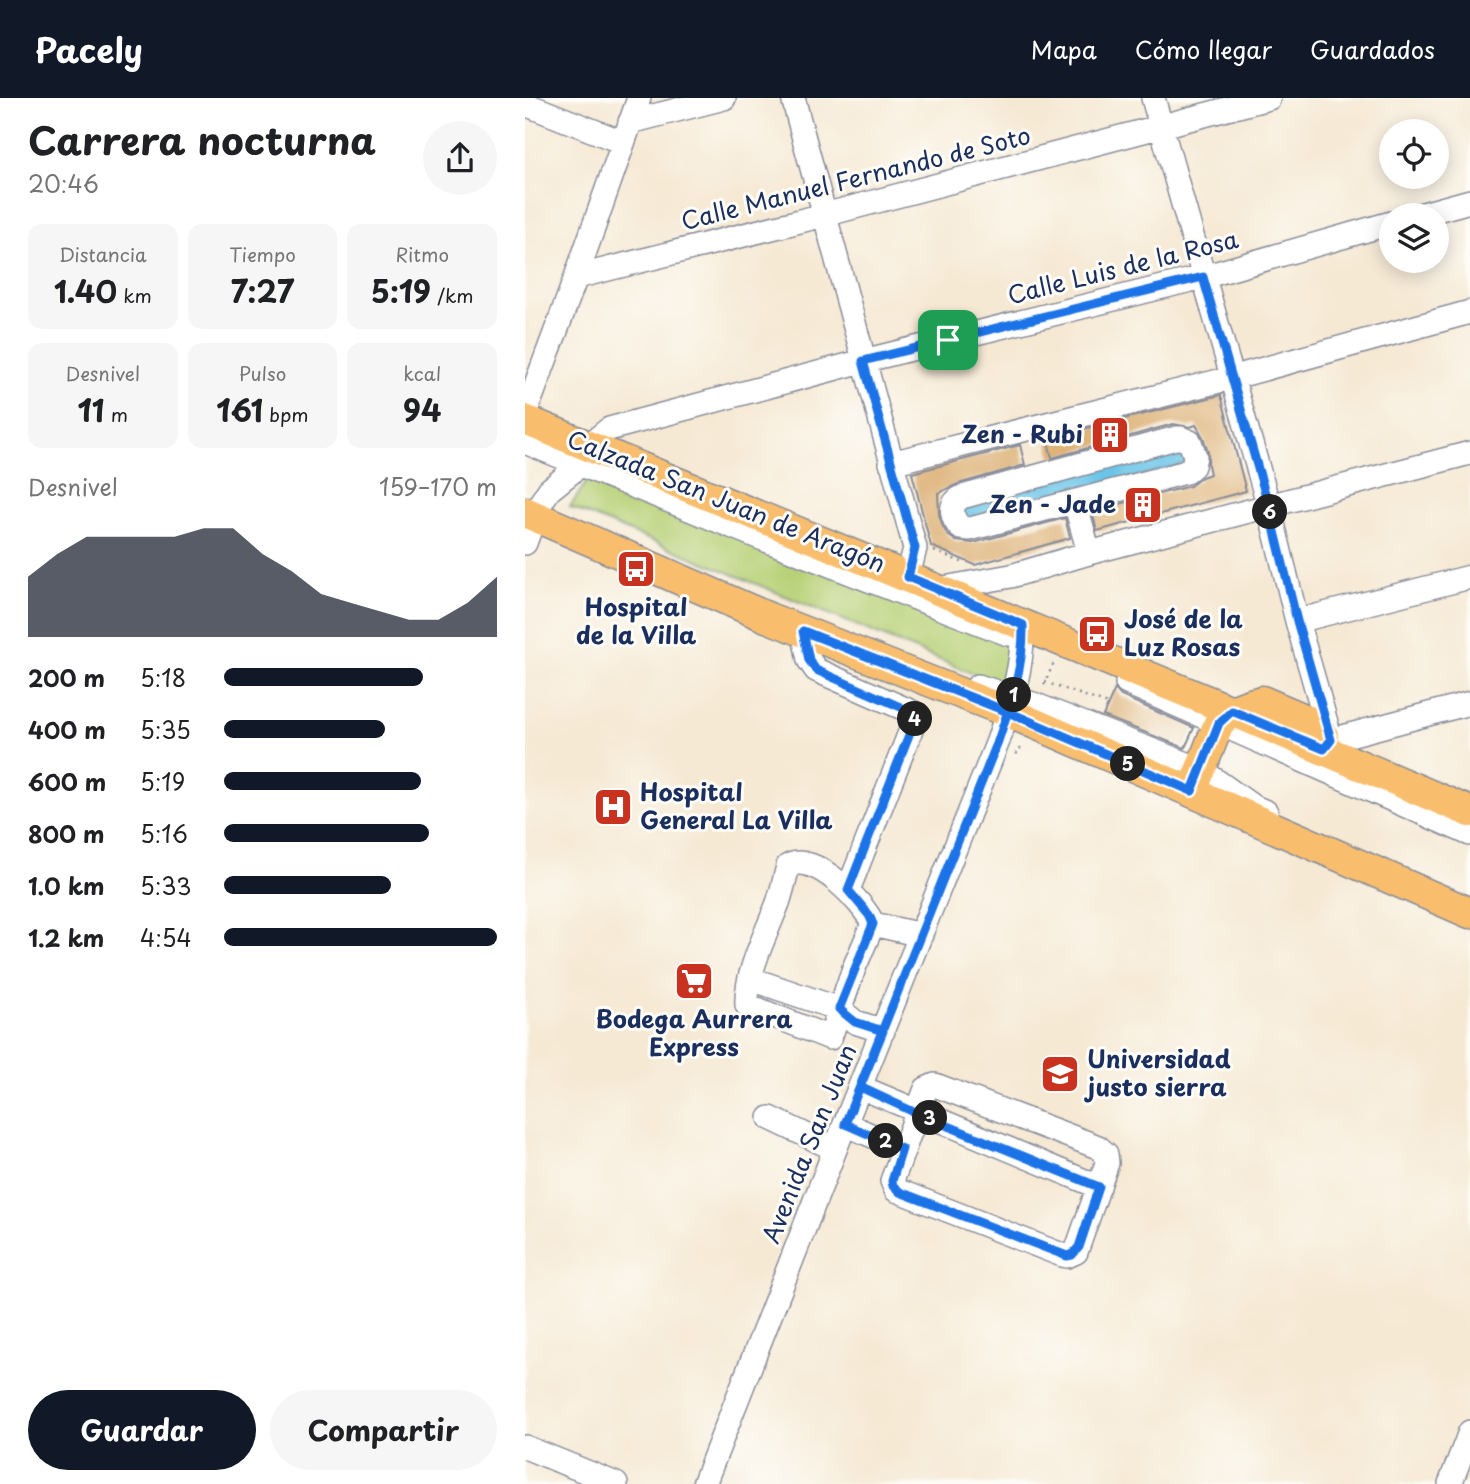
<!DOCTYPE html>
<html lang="es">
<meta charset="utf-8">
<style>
body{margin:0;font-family:"Playpen Sans",sans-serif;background:#f6f6f6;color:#202124;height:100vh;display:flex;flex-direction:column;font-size:26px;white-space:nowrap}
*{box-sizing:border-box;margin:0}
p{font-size:23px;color:#757577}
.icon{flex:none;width:38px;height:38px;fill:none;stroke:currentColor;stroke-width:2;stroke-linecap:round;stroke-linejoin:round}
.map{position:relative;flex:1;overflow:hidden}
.side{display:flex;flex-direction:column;background:#fff;width:525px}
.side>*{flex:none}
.controls{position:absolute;left:854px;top:21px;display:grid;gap:14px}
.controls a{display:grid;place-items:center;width:70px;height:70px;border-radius:50%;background:#fff;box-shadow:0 4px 18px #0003;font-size:35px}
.pin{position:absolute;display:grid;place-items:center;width:60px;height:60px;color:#fff;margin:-30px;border-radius:14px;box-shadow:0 4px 10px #0006}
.km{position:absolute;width:35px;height:35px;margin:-18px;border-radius:50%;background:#222;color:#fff;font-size:19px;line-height:35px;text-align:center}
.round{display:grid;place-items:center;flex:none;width:74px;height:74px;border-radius:37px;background:#f6f6f6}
.headline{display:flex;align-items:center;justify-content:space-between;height:119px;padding:0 28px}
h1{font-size:38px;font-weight:700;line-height:52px}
.figures{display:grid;grid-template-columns:repeat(3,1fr);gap:10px;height:119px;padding:7px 28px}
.figures div{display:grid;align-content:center;border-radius:14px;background:#f6f6f6;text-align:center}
.figures b{font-size:30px;font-weight:700}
.figures small{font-size:19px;font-weight:400}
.figures p{font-size:19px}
.chart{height:196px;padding:14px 28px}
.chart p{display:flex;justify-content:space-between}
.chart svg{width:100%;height:126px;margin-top:7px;fill:#111827;opacity:.7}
.primary-button{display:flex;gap:14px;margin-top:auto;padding:14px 28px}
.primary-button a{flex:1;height:80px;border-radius:42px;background:#111827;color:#fff;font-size:28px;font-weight:700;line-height:80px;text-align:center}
.primary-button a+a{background:#f6f6f6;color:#202124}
ul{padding:0 28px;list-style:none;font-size:23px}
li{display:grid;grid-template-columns:112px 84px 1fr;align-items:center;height:52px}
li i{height:18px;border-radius:9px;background:#111827}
header{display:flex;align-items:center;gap:42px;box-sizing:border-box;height:98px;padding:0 35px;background:#111827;color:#fff}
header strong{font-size:33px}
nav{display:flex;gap:38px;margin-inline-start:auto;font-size:24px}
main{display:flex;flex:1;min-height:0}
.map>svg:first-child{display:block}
.green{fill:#b6d075;stroke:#68806a;stroke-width:2}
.water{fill:#69c4e7;stroke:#427aa2;stroke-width:2}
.building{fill:#deb47a}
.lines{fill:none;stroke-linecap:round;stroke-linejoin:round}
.minor-casing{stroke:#888c99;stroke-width:26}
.major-casing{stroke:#888c99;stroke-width:33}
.path{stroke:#888c99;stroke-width:2.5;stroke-dasharray:2 5;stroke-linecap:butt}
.minor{stroke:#fff;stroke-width:23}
.major{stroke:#f9be6d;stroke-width:30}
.route-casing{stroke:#fff;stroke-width:14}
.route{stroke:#1a73e8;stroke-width:9}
.labels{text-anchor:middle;stroke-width:6;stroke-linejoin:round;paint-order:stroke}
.street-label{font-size:24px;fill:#1b2f5e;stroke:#fdfcf7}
.poi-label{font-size:24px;font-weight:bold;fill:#1b2f5e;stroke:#fdfcf7;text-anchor:start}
</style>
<header>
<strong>Pacely</strong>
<nav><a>Mapa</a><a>Cómo llegar</a><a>Guardados</a></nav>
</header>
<main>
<section class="side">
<div class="headline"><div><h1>Carrera nocturna</h1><p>20:46</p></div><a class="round"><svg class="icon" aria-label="share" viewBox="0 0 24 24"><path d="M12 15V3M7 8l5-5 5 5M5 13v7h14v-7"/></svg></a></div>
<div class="figures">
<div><p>Distancia</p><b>1.40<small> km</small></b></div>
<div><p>Tiempo</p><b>7:27</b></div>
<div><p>Ritmo</p><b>5:19<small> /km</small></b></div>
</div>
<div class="figures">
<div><p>Desnivel</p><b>11<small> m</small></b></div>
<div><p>Pulso</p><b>161<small> bpm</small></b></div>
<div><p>kcal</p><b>94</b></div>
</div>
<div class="chart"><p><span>Desnivel</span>159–170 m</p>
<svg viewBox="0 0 160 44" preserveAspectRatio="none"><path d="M0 44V23L10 15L20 9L30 9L40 9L50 9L60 6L70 6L80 15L90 21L100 29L110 32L120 35L130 38L140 38L150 32L160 23V44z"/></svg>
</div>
<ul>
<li><b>200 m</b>5:18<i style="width:73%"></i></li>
<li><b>400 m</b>5:35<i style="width:59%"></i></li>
<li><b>600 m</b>5:19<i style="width:72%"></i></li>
<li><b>800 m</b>5:16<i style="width:75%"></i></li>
<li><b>1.0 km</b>5:33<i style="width:61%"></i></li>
<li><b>1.2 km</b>4:54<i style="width:100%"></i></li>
</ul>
<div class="primary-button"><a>Guardar</a><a>Compartir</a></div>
</section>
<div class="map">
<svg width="945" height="1386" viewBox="0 0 945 1386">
<rect width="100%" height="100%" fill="#fdfcf7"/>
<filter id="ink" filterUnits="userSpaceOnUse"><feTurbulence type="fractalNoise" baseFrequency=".0143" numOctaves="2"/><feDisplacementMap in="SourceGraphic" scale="14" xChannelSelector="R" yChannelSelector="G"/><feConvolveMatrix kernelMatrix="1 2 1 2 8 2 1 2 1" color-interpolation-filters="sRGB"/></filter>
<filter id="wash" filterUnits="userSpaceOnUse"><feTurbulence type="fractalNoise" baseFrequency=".00686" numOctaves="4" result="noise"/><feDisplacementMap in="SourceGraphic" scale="28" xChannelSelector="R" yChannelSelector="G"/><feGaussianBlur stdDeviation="1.57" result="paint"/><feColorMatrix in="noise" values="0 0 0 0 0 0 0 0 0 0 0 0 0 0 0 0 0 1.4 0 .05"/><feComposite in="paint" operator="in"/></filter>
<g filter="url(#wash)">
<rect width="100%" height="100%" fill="#f6e9d4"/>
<path class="green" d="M65,379L463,534L489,552L488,586L466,583L45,409Z"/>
<path class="water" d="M657,347L662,365L440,427L434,407Z"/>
<g id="blocks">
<path class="building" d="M696,297L721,393L572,433L567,413L665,388L677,379L685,376L683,367V354L678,339L671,327L665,329L648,326L527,360L522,340Z
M495,347L500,367L433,386L413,395L414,416L418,429L423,437L431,443L448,445L540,420L545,440L450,467L406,448L387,375Z
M590,591L596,598L669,630L660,650L578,618Z"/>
</g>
</g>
<g filter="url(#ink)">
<use href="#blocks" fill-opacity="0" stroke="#888c99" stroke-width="2"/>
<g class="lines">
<g class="minor-casing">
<path id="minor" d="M268,0L390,450L383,479
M628,0L744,409L772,523L806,642
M0,6L97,44
M105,24L199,0
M894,117L945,103
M51,179L299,117L744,0
M0,316L51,179L114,0
M651,340H656L665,344L670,358L668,368L661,374L445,431L436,430C426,420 423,406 437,399Z
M0,344L233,439L483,536
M366,365L706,280L945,214
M550,404L564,455
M0,445L13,409L24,392L54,368L63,348L84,331L338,263L678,179L866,125
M413,491L486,478L564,455L945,355
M772,523L945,479
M278,533L284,562L291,572L387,614L391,619L323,792
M602,585L945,736
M453,588L511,607L675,671L727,708L741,714
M806,642L945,605
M348,826L329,870L305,940L222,907C220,876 242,834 253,805C257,793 260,780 263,768C289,752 338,804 348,826L396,837
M226,881L314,911L330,924L358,933
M410,987L573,1049L581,1056L582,1065L551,1154L542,1158L537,1157L371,1092L367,1083L399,996L401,991Z
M335,989L574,1089
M245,1020L310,1051
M320,1026L378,1051
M0,1349L91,1386
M179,1386L320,1026L473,643C486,604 499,568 497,527
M925,1386L945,1334"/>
</g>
<g class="major-casing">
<path id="major" d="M0,322L707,613L945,714
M0,414L244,520L483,614L945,815
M667,693L694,625L707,613L725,606L737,603L791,626L798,637V647"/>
</g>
<path class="path" d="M409,453L439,465
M520,584L583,606
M519,587L529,564
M491,655L493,656L497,646"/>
<use href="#minor" class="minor"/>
<use href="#major" class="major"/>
</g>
</g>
<g class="lines" filter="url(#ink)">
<g class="route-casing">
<path id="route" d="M423,242L338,263L390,450L383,479L498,527C499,568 486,604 473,643L320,1026L377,1051L367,1083L368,1088L375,1094L542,1158L547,1157L554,1149L574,1089L391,1015L335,989L358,933L330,924L314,911L348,826L344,817L323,792L391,619L387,614L291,572L284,562L278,533L483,614L667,693L694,625L707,613L799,651L806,642L772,523L744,409L678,179L423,242"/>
</g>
<use href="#route" class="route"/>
</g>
<defs>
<g id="building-square" transform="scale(2.0125)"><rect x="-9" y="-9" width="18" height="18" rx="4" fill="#c8321e" stroke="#fdfcf7"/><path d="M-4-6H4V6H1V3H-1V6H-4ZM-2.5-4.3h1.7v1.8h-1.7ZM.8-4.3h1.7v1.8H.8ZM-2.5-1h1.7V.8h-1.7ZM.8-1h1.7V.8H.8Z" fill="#fff"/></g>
<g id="bus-square" transform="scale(2.0125)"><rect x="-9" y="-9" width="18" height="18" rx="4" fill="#c8321e" stroke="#fdfcf7"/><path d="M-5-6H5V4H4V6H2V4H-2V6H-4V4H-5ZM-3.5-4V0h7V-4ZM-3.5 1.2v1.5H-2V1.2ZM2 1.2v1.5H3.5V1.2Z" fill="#fff"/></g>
<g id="hospital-square" transform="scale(2.0125)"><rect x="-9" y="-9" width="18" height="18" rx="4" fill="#c8321e" stroke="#fdfcf7"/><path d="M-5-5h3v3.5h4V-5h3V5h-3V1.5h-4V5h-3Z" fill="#fff"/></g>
<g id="supermarket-square" transform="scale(2.0125)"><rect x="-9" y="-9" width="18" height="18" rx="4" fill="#c8321e" stroke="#fdfcf7"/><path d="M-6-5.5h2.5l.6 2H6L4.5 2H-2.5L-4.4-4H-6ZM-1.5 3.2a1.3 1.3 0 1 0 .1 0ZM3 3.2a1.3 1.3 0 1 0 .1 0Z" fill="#fff"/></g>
<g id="school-square" transform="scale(2.0125)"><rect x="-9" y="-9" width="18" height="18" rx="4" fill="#c8321e" stroke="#fdfcf7"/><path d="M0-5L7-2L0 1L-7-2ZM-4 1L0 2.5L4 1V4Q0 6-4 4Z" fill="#fff"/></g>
</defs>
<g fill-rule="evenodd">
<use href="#building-square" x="585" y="337"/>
<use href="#building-square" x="618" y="407"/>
<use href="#bus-square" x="111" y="471"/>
<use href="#bus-square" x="572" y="536"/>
<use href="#hospital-square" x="88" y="709"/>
<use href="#supermarket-square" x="169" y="883"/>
<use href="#school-square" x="535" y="976"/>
</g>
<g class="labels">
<g class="street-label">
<text transform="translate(331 81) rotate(-14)" y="8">Calle Manuel Fernando de Soto</text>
<text transform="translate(598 170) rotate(-14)" y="8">Calle Luis de la Rosa</text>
<text transform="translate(201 404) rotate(22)" y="8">Calzada San Juan de Aragón</text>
<text transform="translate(285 1046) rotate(-68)" y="8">Avenida San Juan</text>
</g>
<g class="poi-label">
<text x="558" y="345" text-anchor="end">Zen - Rubi</text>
<text x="591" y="415" text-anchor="end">Zen - Jade</text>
<text x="111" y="518" text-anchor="middle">Hospital<tspan x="111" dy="28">de la Villa</tspan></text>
<text x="599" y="530">José de la<tspan x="599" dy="28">Luz Rosas</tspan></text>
<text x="115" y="703">Hospital<tspan x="115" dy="28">General La Villa</tspan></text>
<text x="169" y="930" text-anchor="middle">Bodega Aurrera<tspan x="169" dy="28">Express</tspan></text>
<text x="562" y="970">Universidad<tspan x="562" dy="28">justo sierra</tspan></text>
</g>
</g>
</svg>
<div class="controls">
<a><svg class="icon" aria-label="locate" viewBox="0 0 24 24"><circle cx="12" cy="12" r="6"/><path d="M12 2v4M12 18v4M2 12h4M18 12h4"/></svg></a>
<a><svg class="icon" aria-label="layers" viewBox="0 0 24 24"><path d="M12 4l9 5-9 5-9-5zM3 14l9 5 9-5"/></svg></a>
</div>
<div class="pin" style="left:423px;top:242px;background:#1e9e55"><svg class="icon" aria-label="arrive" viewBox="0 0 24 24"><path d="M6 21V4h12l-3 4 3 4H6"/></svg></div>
<b class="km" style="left:489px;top:597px">1</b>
<b class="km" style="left:361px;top:1043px">2</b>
<b class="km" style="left:405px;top:1020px">3</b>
<b class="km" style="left:390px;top:621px">4</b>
<b class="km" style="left:603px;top:666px">5</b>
<b class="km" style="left:745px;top:414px">6</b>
</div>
</main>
